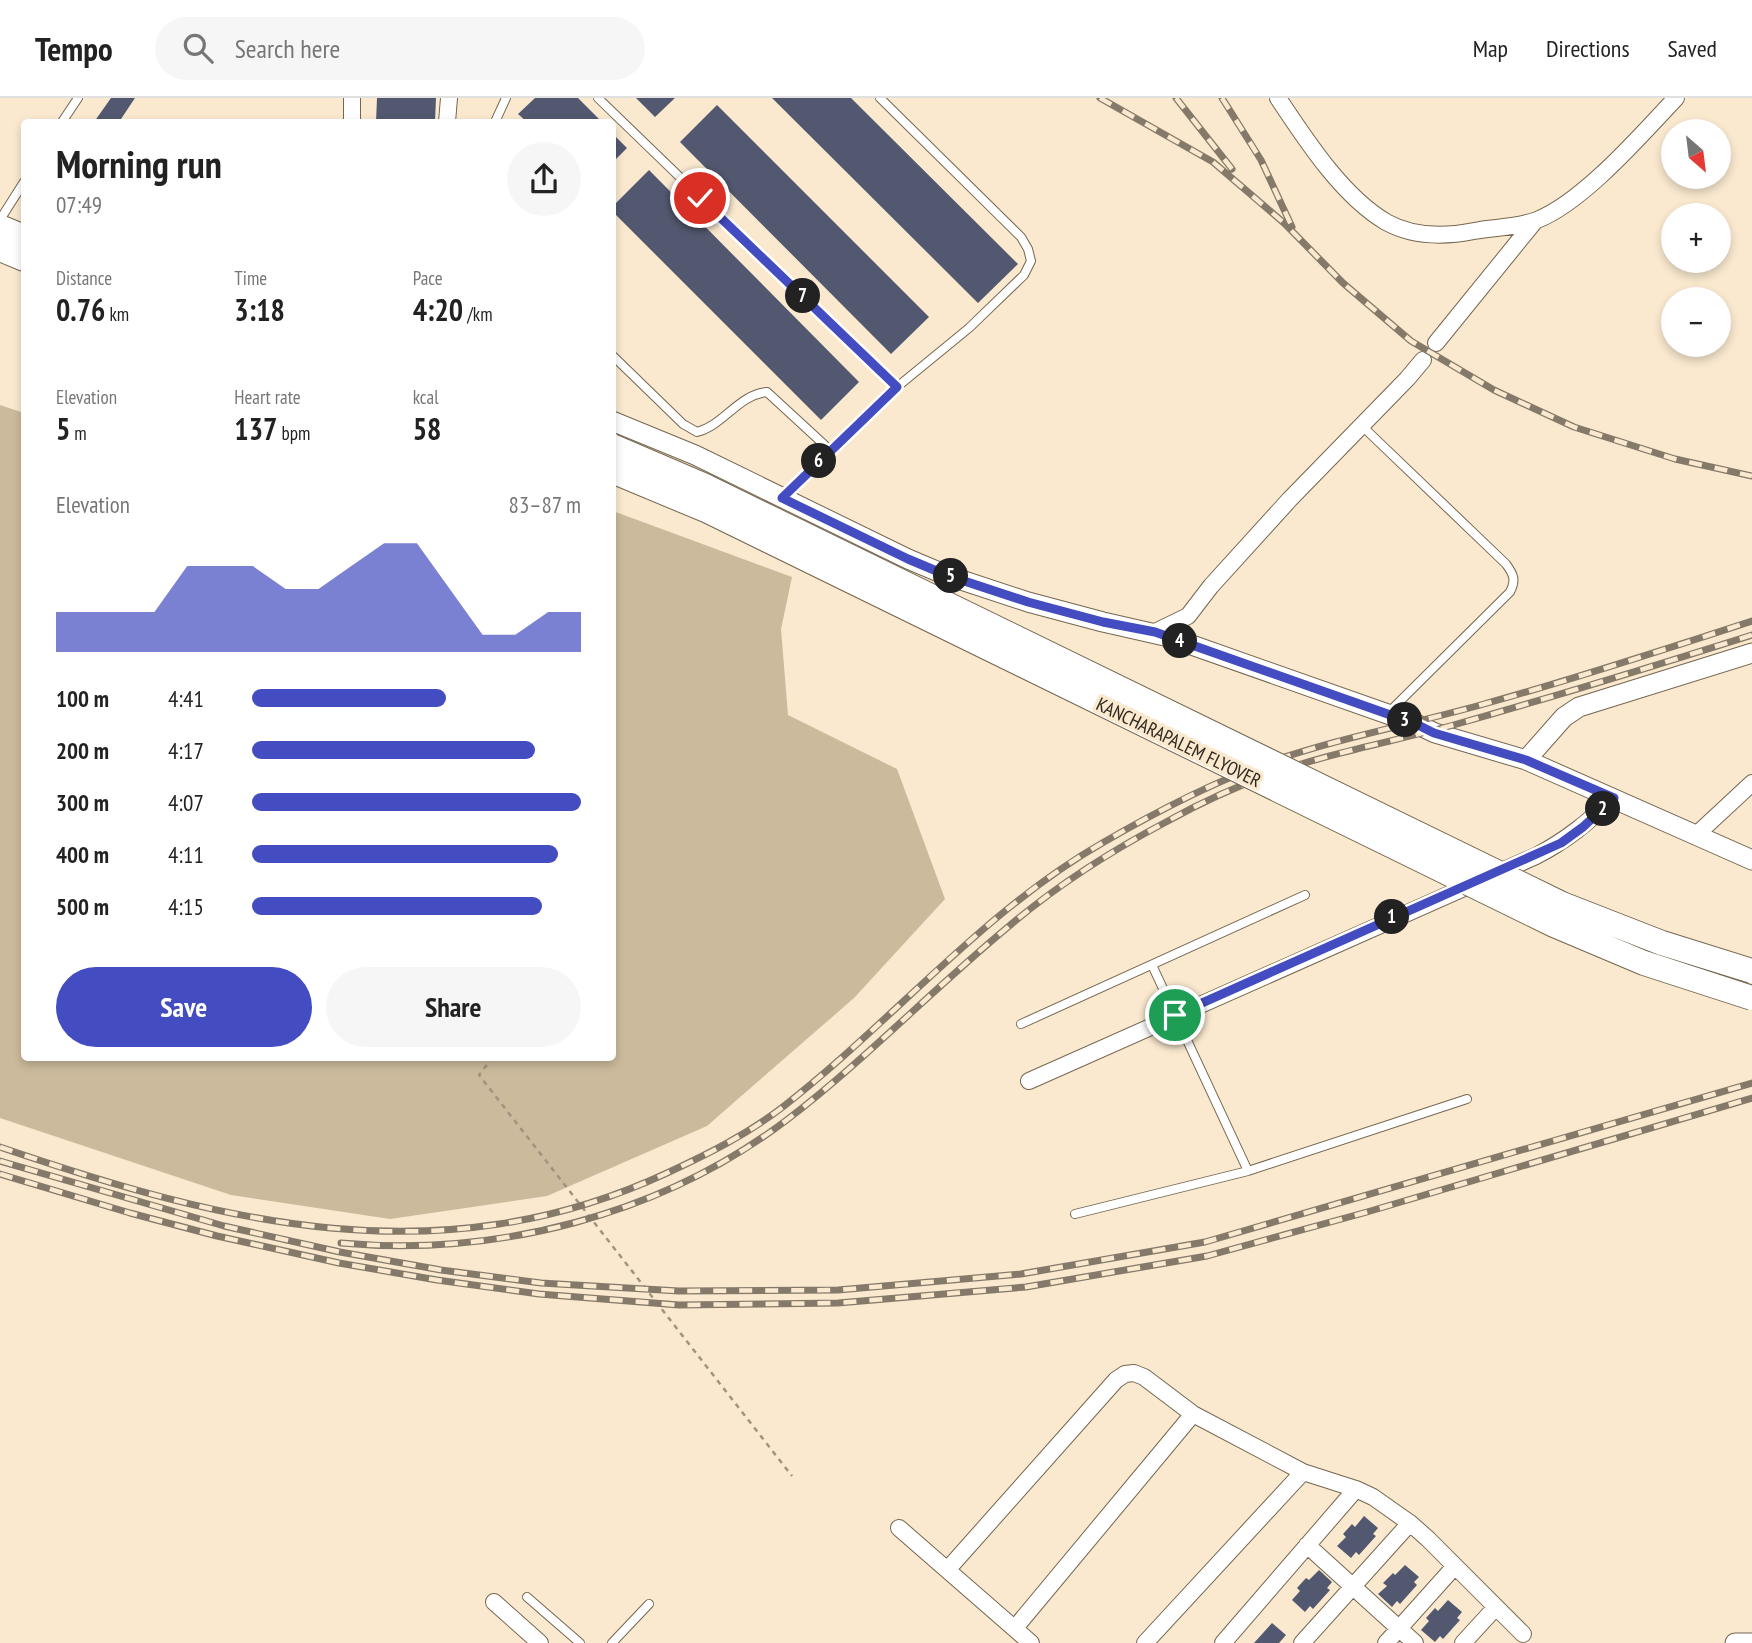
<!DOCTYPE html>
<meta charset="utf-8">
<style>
body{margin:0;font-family:"PT Sans Narrow",sans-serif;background:#f6f6f6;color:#222;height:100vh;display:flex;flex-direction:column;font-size:26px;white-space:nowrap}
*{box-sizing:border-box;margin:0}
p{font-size:23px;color:#767676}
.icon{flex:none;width:38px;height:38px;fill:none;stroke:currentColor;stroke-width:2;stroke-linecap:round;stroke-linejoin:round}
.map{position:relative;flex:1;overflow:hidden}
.drawer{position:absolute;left:21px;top:21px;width:595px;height:942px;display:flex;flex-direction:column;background:#fff;border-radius:7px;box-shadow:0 4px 10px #0003}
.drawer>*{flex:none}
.needle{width:46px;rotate:152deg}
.controls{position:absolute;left:1661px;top:21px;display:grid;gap:14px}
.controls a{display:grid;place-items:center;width:70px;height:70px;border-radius:50%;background:#fff;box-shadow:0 4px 10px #0003;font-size:35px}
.pin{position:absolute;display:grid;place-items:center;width:60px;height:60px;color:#fff;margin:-30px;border:4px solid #fff;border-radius:50%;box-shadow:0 2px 7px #0007}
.km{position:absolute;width:35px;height:35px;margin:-18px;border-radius:50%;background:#222;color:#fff;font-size:19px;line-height:35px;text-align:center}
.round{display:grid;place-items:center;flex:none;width:74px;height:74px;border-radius:37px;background:#f6f6f6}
.overview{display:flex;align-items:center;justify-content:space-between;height:119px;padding:0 35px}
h1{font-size:38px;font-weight:700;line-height:52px}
.metrics{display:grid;grid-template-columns:repeat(3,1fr);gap:10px;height:119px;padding:7px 35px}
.metrics div{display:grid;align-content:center}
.metrics b{font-size:30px;font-weight:700}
.metrics small{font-size:19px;font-weight:400}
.metrics p{font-size:19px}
.chart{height:196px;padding:14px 35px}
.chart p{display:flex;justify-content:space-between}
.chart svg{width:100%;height:126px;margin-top:7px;fill:#434cc0;opacity:.7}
.button{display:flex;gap:14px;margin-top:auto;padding:14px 35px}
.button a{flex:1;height:80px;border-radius:42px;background:#434cc0;color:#fff;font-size:28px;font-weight:700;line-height:80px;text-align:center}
.button a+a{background:#f6f6f6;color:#222}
ul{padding:0 35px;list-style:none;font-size:23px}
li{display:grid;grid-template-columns:112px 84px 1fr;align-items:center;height:52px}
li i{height:18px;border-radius:9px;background:#434cc0}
header{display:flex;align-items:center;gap:42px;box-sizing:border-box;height:98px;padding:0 35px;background:#fff;border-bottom:2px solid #e0e0e0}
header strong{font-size:33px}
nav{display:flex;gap:38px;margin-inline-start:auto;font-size:24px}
.search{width:490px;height:63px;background:#f6f6f6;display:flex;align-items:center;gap:18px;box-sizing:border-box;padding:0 24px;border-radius:38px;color:#767676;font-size:26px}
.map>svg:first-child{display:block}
.green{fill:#ccba9c}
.building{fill:#52586f}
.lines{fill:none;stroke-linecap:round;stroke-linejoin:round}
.service-casing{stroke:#74664f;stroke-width:10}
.minor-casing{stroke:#74664f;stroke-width:18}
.tertiary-casing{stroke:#74664f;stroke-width:21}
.primary-casing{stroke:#74664f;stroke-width:26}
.path{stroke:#a09481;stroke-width:2.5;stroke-dasharray:5 5;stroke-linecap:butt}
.service{stroke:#fff;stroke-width:8}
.minor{stroke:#fff;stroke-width:16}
.tertiary{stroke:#fff;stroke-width:19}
.primary{stroke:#fff;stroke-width:24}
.rail-casing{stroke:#857a69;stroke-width:7}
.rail{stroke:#fae9cf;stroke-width:4.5;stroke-dasharray:13;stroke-linecap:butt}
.primary-bridge-casing{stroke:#74664f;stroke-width:26;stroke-linecap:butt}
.primary-bridge{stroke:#fff;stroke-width:24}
.route-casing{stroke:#fff;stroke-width:14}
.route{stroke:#434cc0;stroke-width:9}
.labels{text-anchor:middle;stroke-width:7;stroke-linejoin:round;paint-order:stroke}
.street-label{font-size:19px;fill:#2f291f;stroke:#fae9cf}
</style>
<header>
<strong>Tempo</strong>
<div class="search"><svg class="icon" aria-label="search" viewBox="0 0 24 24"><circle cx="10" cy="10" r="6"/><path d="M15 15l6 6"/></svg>Search here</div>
<nav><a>Map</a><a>Directions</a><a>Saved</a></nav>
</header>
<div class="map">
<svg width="1752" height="1545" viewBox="0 0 1752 1545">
<rect width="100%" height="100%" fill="#fae9cf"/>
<path class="green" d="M0,307L24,315V959H612L613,413L792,479L781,531L788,617L897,671L945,801L854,900L707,1028L547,1098L390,1121L231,1097L0,1020Z"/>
<path class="building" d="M111,0H135L119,24H94Z
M377,0H436L435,24H376Z
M535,0H578L602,24H527L518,16Z
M636,0H675L655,19Z
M772,0H851L1018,166L978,205Z
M717,7L929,219L891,256L680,44Z
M612,35L627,50L612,65Z
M649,72L859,284L821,322L612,113V109Z
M1364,1418L1378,1430L1373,1436L1376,1438L1359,1457L1356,1454L1351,1460L1337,1448L1346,1439L1343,1436L1352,1426L1355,1429Z
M1405,1467L1419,1479L1414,1484L1417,1487L1400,1506L1397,1503L1392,1509L1378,1496L1387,1488L1383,1485L1393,1475L1395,1477Z
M1319,1472L1332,1484L1327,1490L1330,1492L1313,1511L1310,1508L1305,1514L1292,1502L1300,1493L1297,1490L1306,1480L1309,1482Z
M1448,1502L1462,1514L1457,1520L1460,1522L1443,1541L1440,1538L1435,1544L1421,1532L1429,1523L1426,1520L1435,1510L1438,1513Z
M1272,1525L1286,1537L1279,1545H1254Z"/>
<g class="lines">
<g class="service-casing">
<path id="service" d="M598,0L897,289
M62,24L78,0
M495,24L506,0
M3,117L24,84
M612,257L683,326L697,334C724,327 738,297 767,294L830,352
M1361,327L1506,466C1514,477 1516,482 1510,494L1389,614
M784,398L897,289L969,230L1024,177L1031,163L1028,151L1021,139L880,0
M1152,867L1248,1073
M1021,926L1305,797
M1075,1116L1248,1073L1467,1001
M527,1499L580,1545
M612,1545L649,1506"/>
</g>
<g class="minor-casing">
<path id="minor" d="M1278,0C1306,42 1342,98 1386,124C1413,139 1444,139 1474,133C1494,129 1517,130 1537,122C1583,104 1641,37 1676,0
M352,24V0
M447,24L449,0
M1436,245L1535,123
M1155,534L1188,518L1211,488L1290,401L1407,281L1423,262
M1695,738L1752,685
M1029,983L1536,758C1567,742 1588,724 1614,700
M899,1430L1031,1545
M1307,1447L1415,1545
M948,1471L1116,1282L1125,1276L1134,1275L1144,1279L1193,1316L1303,1374L1356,1391L1373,1399L1410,1425L1428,1441L1523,1536
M494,1504L540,1545
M1015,1530L1193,1316
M1145,1545L1303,1374
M1223,1545L1356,1391
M1302,1545L1410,1425
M1386,1545L1455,1468
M1463,1545L1496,1509"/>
</g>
<g class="tertiary-casing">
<path id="tertiary" d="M612,323L695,357L908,461L946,477L1028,504L1103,524L1169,539L1416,626L1435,635L1526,662L1752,762
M1526,662L1564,619L1579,609L1752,555
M1735,1545H1752"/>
</g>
<g class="primary-casing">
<path id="primary" d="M0,129L24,139
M0,151L24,161"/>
</g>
<path class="path" d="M493,959L479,977L792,1378"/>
<use href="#service" class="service"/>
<use href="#minor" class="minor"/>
<use href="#tertiary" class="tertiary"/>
<use href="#primary" class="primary"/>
<g class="rail-casing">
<path id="rail" d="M1100,0L1213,64L1284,125L1343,185L1411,243L1494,292L1574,329L1675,361L1752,378
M1176,0L1232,71
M1222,0L1261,62L1292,129
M0,1049C225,1126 441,1180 667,1075C708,1056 748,1036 784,1008C893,923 983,813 1104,744C1156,714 1213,684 1270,664C1339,640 1413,626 1484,606C1574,581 1663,552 1752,523
M0,1063L224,1128L340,1154L441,1172L541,1185L679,1193L838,1192L1021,1176L1205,1144L1752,985
M0,1076L130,1115L217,1138L339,1165L437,1182L539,1196L679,1207L838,1205L1026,1189L1207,1158L1367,1114L1752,1000
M341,1145C498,1159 662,1117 788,1021C865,962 933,891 1008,829C1056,788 1111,753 1166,724C1200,705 1237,688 1274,675C1333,654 1396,643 1457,626C1556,598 1654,568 1752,537"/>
</g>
<use href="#rail" class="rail"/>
<g class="primary-bridge-casing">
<path id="primary-bridge" d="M612,348L703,387L1562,806L1662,845L1752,873
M612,373L708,413L1554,827L1644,865L1752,900"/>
</g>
<use href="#primary-bridge" class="primary-bridge"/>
</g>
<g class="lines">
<g class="route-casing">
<path id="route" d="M700,100L897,289L782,400L908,461L946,477L1028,504L1103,524L1155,534L1416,626L1434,635L1526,662L1614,700L1583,729L1561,745L1175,917"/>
</g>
<use href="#route" class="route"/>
</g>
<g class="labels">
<g class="street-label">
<text transform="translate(1179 644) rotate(26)" y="7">KANCHARAPALEM FLYOVER</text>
</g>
</g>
</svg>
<div class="controls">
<a><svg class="needle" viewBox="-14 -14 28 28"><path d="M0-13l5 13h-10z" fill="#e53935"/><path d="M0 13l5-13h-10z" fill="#767676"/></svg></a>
<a>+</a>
<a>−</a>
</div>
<div class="pin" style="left:1175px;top:917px;background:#1e9e55"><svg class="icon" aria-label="arrive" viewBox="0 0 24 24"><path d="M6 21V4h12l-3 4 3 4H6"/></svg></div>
<div class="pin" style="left:700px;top:100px;background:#d93025"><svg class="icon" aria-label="check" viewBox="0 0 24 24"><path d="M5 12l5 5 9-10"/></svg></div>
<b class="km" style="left:1392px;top:819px">1</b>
<b class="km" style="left:1603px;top:711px">2</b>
<b class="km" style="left:1405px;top:622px">3</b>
<b class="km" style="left:1180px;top:543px">4</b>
<b class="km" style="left:951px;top:478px">5</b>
<b class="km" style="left:819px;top:363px">6</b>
<b class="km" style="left:803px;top:198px">7</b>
<section class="drawer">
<div class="overview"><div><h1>Morning run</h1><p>07:49</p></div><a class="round"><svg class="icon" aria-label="share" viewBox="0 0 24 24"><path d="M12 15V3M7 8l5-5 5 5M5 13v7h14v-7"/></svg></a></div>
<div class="metrics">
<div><p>Distance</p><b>0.76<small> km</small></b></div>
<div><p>Time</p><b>3:18</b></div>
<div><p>Pace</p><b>4:20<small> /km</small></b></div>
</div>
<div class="metrics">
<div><p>Elevation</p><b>5<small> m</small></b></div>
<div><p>Heart rate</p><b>137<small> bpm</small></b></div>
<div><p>kcal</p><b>58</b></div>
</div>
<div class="chart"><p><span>Elevation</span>83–87 m</p>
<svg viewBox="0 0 160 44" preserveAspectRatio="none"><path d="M0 44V30L10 30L20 30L30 30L40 14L50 14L60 14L70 22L80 22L90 14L100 6L110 6L120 22L130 38L140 38L150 30L160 30V44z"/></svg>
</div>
<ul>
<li><b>100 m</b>4:41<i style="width:59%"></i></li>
<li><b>200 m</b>4:17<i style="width:86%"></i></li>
<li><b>300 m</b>4:07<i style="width:100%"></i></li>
<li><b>400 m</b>4:11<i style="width:93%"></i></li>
<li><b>500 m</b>4:15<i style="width:88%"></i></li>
</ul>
<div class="button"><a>Save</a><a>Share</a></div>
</section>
</div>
